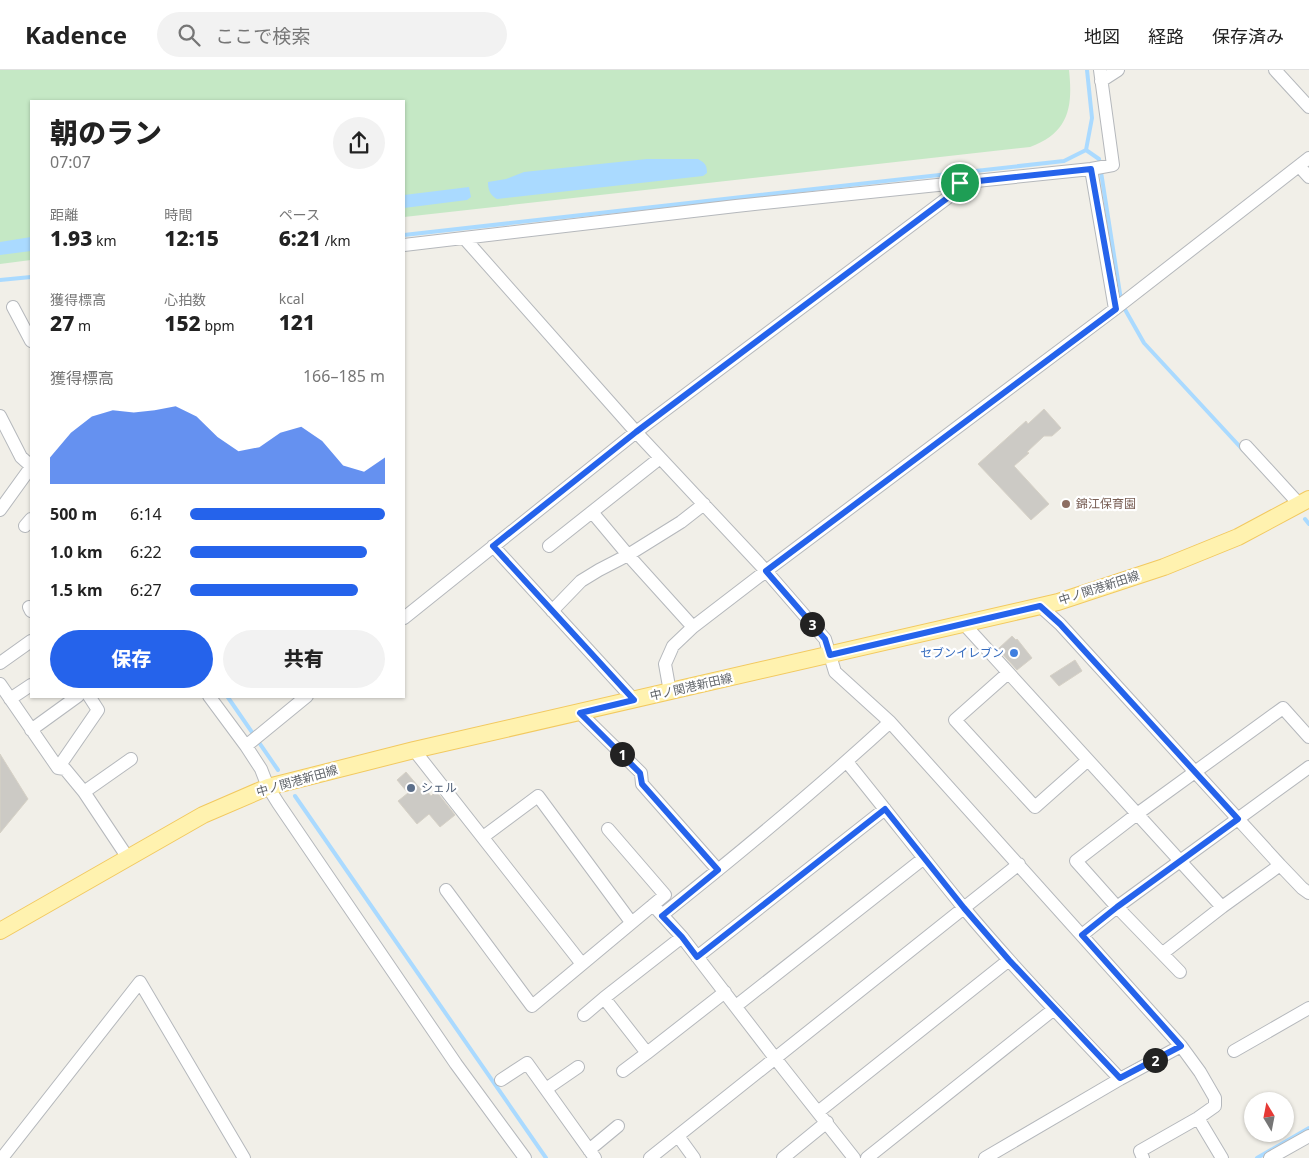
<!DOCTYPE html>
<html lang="ja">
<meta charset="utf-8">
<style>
body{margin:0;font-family:"Noto Sans","Noto Sans JP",sans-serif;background:#f2f2f2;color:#222;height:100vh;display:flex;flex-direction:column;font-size:19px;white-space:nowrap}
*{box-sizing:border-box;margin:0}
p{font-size:16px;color:#767676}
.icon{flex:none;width:28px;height:28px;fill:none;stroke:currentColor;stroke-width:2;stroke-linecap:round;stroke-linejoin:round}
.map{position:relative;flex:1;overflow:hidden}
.sheet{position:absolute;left:30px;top:30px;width:375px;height:598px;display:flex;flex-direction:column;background:#fff;border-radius:0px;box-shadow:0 1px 4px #0004}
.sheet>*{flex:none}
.needle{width:32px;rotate:350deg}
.controls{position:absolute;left:1244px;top:1022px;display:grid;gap:10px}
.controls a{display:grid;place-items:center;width:50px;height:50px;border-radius:50%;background:#fff;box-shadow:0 1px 4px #0004;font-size:25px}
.pin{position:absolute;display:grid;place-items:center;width:42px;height:42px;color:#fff;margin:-21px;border:2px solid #fff;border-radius:50%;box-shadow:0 1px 5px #0007}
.km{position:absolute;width:25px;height:25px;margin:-12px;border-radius:50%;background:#222;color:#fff;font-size:14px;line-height:25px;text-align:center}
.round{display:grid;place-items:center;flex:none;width:52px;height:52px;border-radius:26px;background:#f2f2f2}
.headline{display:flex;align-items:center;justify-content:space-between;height:85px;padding:0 20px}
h1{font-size:28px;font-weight:800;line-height:38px}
.metrics{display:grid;grid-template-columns:repeat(3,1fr);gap:8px;height:85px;padding:5px 20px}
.metrics div{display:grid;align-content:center}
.metrics b{font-size:21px;font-weight:800}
.metrics small{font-size:14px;font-weight:400}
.metrics p{font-size:14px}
.chart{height:140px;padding:10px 20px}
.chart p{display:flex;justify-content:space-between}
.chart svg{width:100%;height:90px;margin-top:5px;fill:#2563eb;opacity:.7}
.action{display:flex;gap:10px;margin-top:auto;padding:10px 20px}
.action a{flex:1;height:58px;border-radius:30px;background:#2563eb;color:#fff;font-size:20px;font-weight:800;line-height:58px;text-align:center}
.action a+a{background:#f2f2f2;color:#222}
ul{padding:0 20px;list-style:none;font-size:16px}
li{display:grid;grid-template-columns:80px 60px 1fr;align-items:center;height:38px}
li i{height:12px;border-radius:6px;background:#2563eb}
header{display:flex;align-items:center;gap:30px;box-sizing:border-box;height:70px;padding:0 25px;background:#fff;border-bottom:1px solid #e0e0e0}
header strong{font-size:24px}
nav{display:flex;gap:28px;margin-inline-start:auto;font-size:18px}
.search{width:350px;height:45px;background:#f2f2f2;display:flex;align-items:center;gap:12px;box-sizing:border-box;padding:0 18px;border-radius:28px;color:#767676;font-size:19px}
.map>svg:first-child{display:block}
.green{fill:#c5e8c5}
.water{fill:#aadaff}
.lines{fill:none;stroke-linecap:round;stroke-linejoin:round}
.stream{stroke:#aadaff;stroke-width:4}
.building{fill:#cccac5;stroke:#d6d1c6}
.minor-casing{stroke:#b5b8bc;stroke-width:14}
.major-casing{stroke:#f2c960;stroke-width:18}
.minor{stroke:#fff;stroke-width:12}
.major{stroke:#fff2af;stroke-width:16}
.route-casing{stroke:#fff;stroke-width:10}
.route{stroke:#2563eb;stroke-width:6}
.education-dot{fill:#8d6e63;stroke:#fff;stroke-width:2}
.shop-dot{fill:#3f7fe0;stroke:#fff;stroke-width:2}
.service-dot{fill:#5c6f8a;stroke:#fff;stroke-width:2}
.labels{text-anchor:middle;stroke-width:4.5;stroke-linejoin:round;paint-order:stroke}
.education-label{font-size:12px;fill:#785e54;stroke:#fff;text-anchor:start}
.street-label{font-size:12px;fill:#5f6368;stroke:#fff}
.shop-label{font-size:12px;fill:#366cbe;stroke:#fff;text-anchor:end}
.service-label{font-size:12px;fill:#4e5e75;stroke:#fff;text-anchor:start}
</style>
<header>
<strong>Kadence</strong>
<div class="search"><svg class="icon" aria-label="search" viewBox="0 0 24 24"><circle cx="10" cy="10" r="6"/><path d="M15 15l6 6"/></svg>ここで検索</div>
<nav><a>地図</a><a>経路</a><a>保存済み</a></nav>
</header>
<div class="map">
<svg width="1309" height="1088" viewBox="0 0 1309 1088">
<rect width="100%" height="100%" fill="#f1efe8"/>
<path class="green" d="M0,0H1069C1073,37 1069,63 1030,77L404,147V31H31V190L0,194Z"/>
<path class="water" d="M647,89H698C705,93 707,95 707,103L703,106L497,129C490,125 488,120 488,112L506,109L524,102Z
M469,117L471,127L467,130L404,138V125Z
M31,167V181L0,185V172Z"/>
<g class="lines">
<path class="stream" d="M1086,80L1099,89L1121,230
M1086,80L1092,48L1087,0
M404,165L1064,91L1086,80
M0,210L31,207
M1123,236L1144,273L1243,380
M1305,449L1309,454
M227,626L278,700
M295,726L546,1088
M1257,1088L1309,1058"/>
</g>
<path class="building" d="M1044,339L1061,358L1052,366H1044L1027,382L1029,383L1014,396L1049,434L1031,450L978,394L1026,351L1028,354Z
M1012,566L1016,570L1017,569L1032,588L1017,600L998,579Z
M1075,590L1082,601L1059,616L1050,606Z
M0,684L28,729L0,763Z
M406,702L424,723L427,721L431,726L436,721L455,745L440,757L429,744L417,754L398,731L408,723L397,710Z"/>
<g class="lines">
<g class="minor-casing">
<path id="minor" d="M1275,0L1309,37
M1101,11L1118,0
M1299,96L1309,107
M1091,99L1115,239
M465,169L636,362L766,501L825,569L835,602L890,652L1181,976L1200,1002L1215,1028V1036L1198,1048L1140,1081L1143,1088
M404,175L736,136L1091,99L1113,95L1100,0
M13,237L31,271
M0,346L21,387L31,396
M1246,376L1300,435
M0,440L31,397
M592,442L628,485L693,557
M25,456L31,449
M493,476L634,630
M549,476L660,388
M1040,536L1060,554L1280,795L1302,818L1309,823
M29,537L31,541
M552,541L581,511L599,500L628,485L681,452L704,434
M404,548L636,362L958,120L960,113
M964,554L1222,837
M0,593L31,571
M1008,603L955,650L1035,737L1088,690
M0,614L58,698L65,699L84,722L128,788
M670,622L665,594L673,576L693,557L766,501L1115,239L1309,88
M209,626L246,676L261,699L268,717L278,733L456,994L525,1088
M10,629L31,615
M580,643L641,703L642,714L718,800
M31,660L78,626
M246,676L307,626
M414,680L582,894
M847,692C886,740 924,789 963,837C1013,897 1067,953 1120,1009
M58,698L98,640L89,626
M84,722L131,689
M483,767L538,726L631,852
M446,820L532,936L665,825L608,759
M653,835L682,867L775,988L854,1088
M662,845C740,783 817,719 890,652
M1082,865L1117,837L1309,697
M682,867L604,928L647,983L725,922
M1163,883L1222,837L1280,795
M697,887L885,739
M1180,902L1117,837L1076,791L1137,744L1283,638L1309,667
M736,936L924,788
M584,945L604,928
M1234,981L1309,938
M623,1001L647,983
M501,1010L527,993L595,1088
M546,1019L578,997
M818,1042L1009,890
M1198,1048L1222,1088
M678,1066L694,1088
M589,1080L618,1056
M2,1088L140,912L244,1088
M650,1088L1019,794
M783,1088L827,1052
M867,1088L1054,939
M985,1088L1120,1009L1181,976
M1270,1088L1309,1066"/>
</g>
<g class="major-casing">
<path id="major" d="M0,861L203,745L268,717L414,680L1058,532L1164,497L1238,467L1309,429"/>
</g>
<use href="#minor" class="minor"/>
<use href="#major" class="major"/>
</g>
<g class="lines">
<g class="route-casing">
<path id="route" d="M1091,99L1116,239L766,501L825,569L830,585L1040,536L1060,554L1238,749L1117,837L1082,865L1181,976L1120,1008L1009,890L964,838L885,739L697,887L682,867L662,846L718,800L642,714L640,703L580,643L634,630L493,476L636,362L958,120L960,113Z"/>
</g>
<use href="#route" class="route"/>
</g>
<circle class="education-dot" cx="1066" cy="434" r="5"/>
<circle class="shop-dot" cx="1014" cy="583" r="5"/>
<circle class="service-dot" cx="411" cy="718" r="5"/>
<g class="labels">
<g class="education-label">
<text x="1076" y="438">錦江保育園</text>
</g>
<g class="street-label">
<text transform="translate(1099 518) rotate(-18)" y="4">中ノ関港新田線</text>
<text transform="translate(691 617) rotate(-13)" y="4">中ノ関港新田線</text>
<text transform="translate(297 711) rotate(-16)" y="4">中ノ関港新田線</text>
</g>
<g class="shop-label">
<text x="1004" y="587">セブンイレブン</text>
</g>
<g class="service-label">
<text x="421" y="722">シェル</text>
</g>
</g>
</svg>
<div class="controls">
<a><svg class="needle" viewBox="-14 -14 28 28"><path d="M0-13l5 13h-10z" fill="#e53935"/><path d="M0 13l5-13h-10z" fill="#767676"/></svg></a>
</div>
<div class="pin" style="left:960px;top:113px;background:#1e9e55"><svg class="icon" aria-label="arrive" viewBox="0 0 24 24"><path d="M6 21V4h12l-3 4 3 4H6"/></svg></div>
<b class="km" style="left:622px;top:684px">1</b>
<b class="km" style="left:1155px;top:990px">2</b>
<b class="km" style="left:812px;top:554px">3</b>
<section class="sheet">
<div class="headline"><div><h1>朝のラン</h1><p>07:07</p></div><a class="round"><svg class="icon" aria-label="share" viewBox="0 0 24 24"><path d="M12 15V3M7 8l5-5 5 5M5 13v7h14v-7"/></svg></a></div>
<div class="metrics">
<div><p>距離</p><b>1.93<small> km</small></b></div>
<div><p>時間</p><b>12:15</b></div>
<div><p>ペース</p><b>6:21<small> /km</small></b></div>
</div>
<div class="metrics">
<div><p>獲得標高</p><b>27<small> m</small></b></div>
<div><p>心拍数</p><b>152<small> bpm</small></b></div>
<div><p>kcal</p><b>121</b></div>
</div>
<div class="chart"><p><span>獲得標高</span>166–185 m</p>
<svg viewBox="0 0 160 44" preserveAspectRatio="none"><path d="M0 44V31L10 19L20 11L30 8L40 9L50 8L60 6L70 11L80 21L90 28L100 26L110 19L120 16L130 23L140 35L150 38L160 31V44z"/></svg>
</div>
<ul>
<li><b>500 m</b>6:14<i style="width:100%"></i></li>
<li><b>1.0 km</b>6:22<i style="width:91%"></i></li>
<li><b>1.5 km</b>6:27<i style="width:86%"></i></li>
</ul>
<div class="action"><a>保存</a><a>共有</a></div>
</section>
</div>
